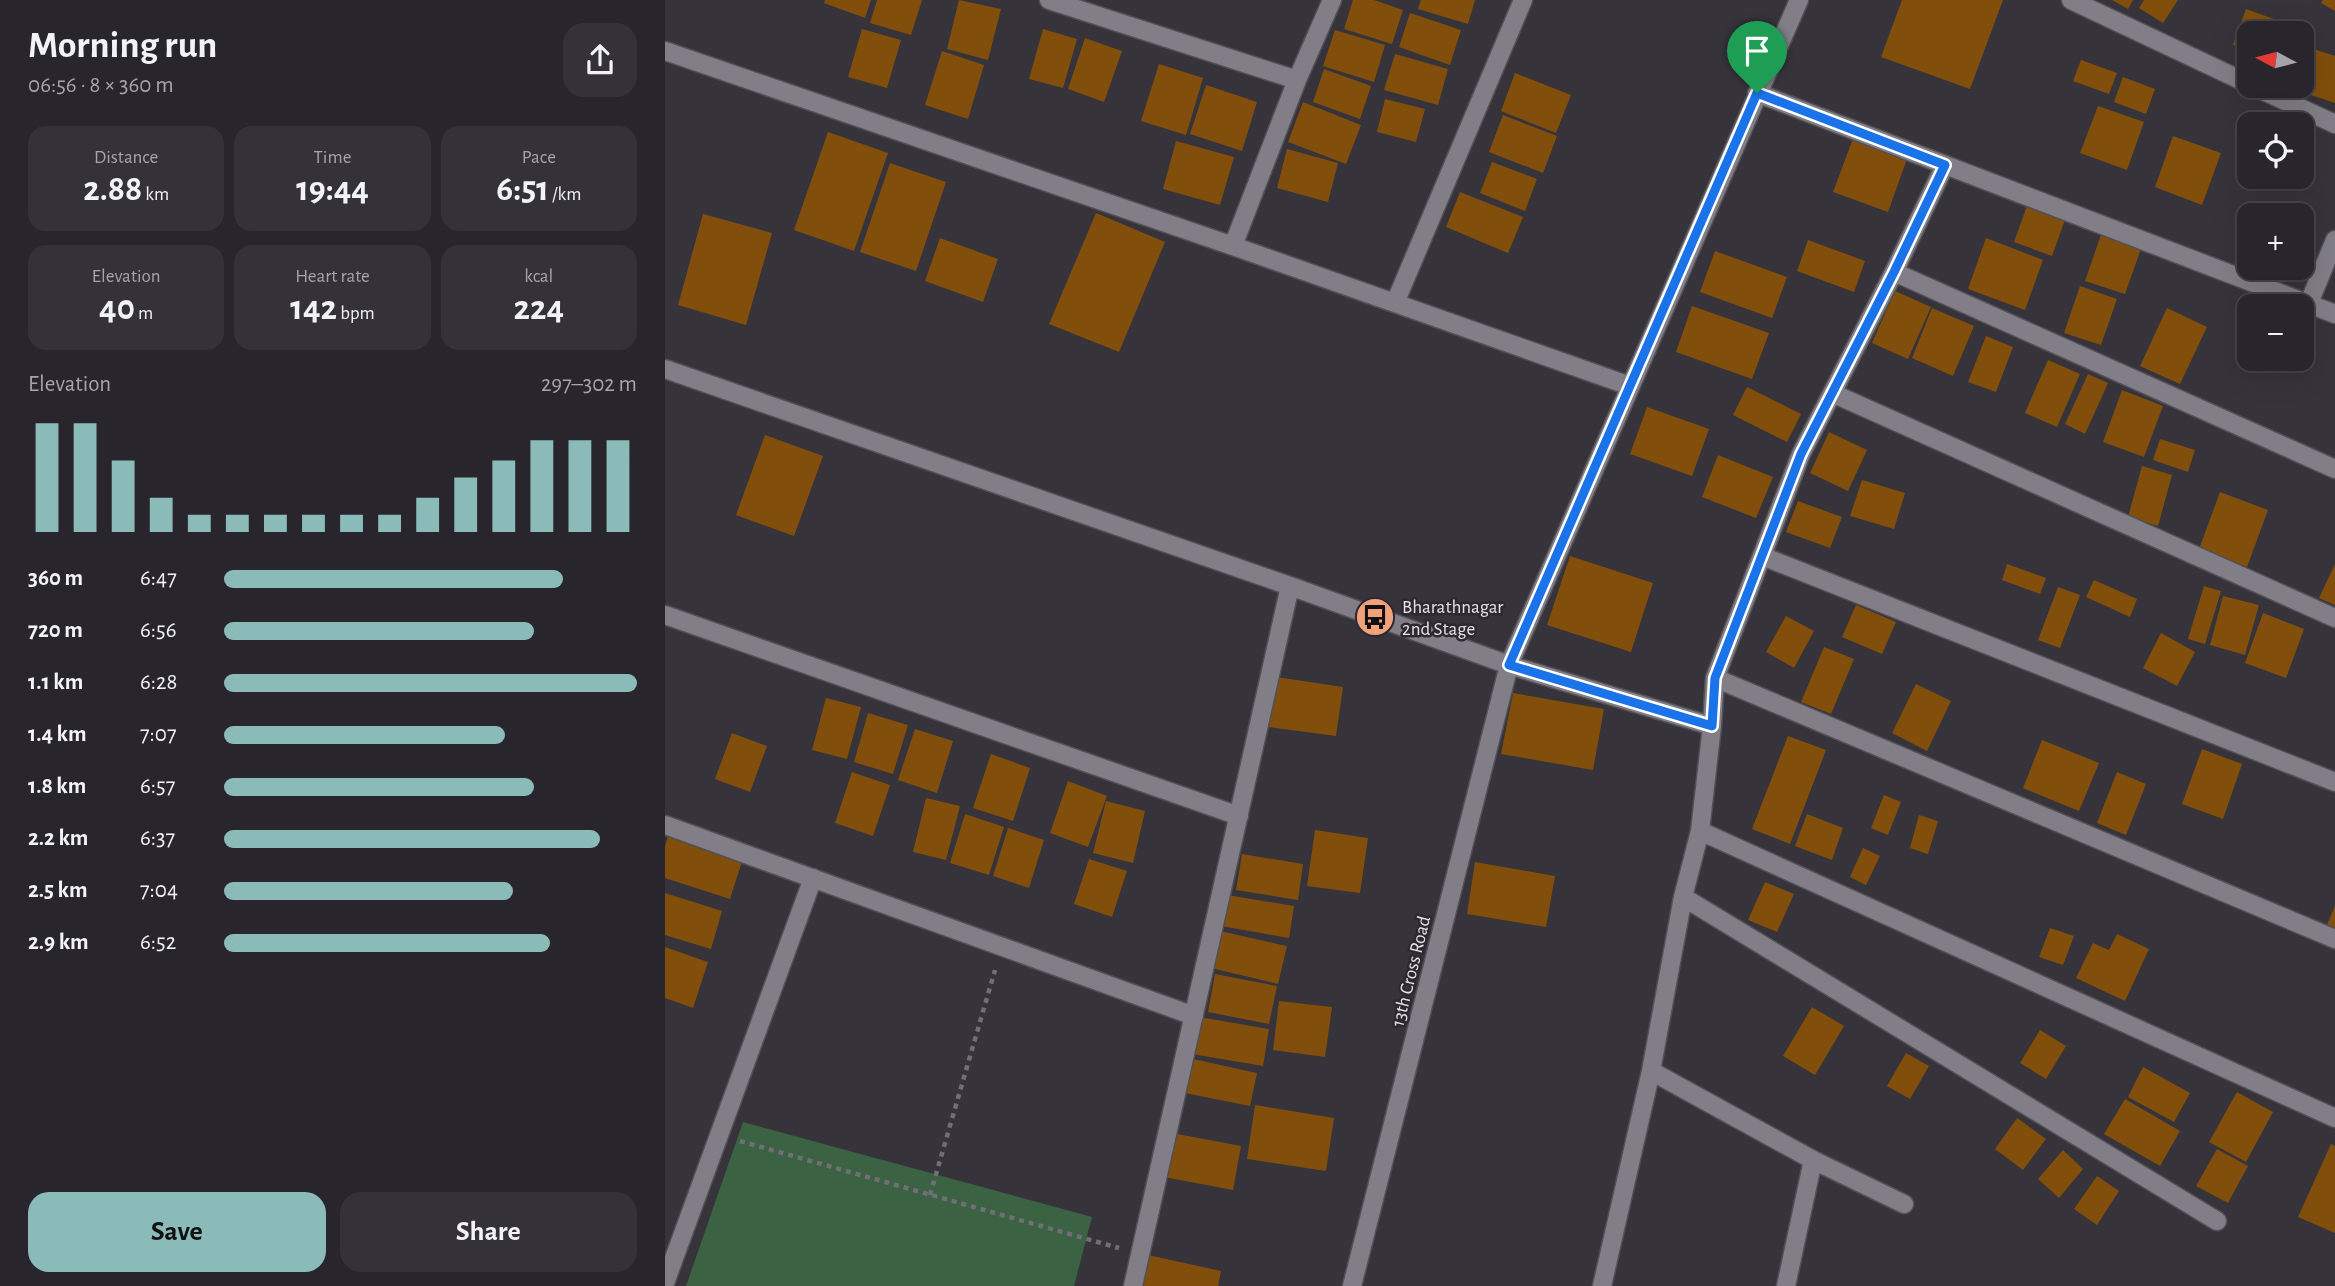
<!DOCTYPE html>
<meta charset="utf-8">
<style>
body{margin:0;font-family:"Alegreya Sans",sans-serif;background:#343238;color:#f1f3f6;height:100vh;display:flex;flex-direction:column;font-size:26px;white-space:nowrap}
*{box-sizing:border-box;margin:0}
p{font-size:23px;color:#a5a5a9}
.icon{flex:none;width:38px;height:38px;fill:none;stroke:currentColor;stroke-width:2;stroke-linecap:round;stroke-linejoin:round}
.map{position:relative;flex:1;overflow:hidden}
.side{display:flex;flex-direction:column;background:#28262c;width:665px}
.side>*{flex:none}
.needle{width:46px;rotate:277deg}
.controls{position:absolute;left:1572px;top:21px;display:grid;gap:14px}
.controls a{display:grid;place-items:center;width:77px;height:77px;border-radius:14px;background:#28262c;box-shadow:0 7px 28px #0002,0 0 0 2px #444348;font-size:35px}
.pin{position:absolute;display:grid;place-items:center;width:60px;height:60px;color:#fff;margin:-72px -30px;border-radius:50% 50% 50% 0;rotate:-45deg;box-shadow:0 0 7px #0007}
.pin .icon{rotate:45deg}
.round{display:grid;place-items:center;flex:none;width:74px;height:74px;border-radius:21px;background:#343238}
.headline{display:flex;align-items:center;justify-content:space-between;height:119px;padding:0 28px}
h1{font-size:38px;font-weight:700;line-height:52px}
.stats{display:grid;grid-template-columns:repeat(3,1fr);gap:10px;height:119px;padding:7px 28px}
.stats div{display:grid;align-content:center;border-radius:18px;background:#343238;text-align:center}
.stats b{font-size:35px;font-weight:700}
.stats small{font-size:19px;font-weight:400}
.stats p{font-size:19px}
.chart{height:196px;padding:14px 28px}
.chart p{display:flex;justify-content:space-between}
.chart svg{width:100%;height:126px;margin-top:7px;stroke:#8bbbb9;stroke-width:6}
.button{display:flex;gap:14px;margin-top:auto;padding:14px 28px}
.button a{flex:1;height:80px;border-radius:21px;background:#8bbbb9;color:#111;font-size:28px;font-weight:700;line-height:80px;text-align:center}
.button a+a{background:#343238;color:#f1f3f6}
ul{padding:0 28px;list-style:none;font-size:23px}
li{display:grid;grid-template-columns:112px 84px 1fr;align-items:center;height:52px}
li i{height:18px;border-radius:9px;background:#8bbbb9}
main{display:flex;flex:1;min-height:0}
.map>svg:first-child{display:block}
.green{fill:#3b6243}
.building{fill:#814f0b}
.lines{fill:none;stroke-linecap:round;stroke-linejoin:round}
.minor-casing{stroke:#524f55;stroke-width:21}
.path{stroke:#716f76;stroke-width:4.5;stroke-dasharray:5 5;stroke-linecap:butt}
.minor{stroke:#817e87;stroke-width:18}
.route-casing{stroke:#fff;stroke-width:14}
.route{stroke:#1a73e8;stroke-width:9}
.labels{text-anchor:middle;stroke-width:5;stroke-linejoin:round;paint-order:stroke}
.poi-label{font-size:19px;fill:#e5e3e8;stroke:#2c2930;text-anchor:start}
.street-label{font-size:19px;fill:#e5e3e8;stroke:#2c2930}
</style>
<main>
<section class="side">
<div class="headline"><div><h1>Morning run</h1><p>06:56 · 8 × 360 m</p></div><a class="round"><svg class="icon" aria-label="share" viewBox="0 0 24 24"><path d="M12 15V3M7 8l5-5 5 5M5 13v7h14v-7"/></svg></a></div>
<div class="stats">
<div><p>Distance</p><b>2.88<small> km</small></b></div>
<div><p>Time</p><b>19:44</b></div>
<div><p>Pace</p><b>6:51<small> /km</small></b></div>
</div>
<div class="stats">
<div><p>Elevation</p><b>40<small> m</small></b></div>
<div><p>Heart rate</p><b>142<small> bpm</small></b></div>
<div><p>kcal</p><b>224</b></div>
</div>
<div class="chart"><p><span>Elevation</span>297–302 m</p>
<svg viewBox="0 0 160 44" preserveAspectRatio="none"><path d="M5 44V6M15 44V6M25 44V19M35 44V32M45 44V38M55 44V38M65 44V38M75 44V38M85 44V38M95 44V38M105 44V32M115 44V25M125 44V19M135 44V12M145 44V12M155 44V12"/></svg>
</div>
<ul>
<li><b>360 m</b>6:47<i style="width:82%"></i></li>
<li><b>720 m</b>6:56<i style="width:75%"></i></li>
<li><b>1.1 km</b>6:28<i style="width:100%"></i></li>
<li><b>1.4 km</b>7:07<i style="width:68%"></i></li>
<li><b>1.8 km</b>6:57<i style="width:75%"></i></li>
<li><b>2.2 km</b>6:37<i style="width:91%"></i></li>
<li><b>2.5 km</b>7:04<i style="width:70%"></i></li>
<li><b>2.9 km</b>6:52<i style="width:79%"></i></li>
</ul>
<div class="button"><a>Save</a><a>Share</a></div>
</section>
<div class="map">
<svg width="1670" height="1286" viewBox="0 0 1670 1286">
<rect width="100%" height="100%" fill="#36333b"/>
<path class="green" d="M78,1122L427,1217L409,1286H21Z"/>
<path class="building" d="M160,0H206L200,18L159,3Z
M212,0H257L246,35L205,23Z
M294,0L336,9L323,60L282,49Z
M688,0H709L738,10L727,44L679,29Z
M756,0H810L803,24L753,9Z
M1237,0H1338L1305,89L1216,57Z
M1447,0H1468L1463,9Z
M1479,0H1513L1498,23L1474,8Z
M1658,0H1670V11L1656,3Z
M1581,9L1609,19L1604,33H1584V50L1568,45Z
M745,13L796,30L785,65L734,47Z
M197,29L236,40L222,88L183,77Z
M378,29L412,39L398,88L364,79Z
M670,30L720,45L709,82L658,66Z
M420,38L457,51L439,102L403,89Z
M1649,49L1670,56V103L1634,91Z
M277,51L319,65L303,119L260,105Z
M730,54L783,69L773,105L719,90Z
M1416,60L1452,73L1444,94L1408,81Z
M494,64L538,78L521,135L476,121Z
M659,69L706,86L695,119L648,102Z
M850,73L906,95L891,133L836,111Z
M1458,77L1490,89L1481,114L1449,102Z
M541,85L592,102L577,151L525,134Z
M720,99L760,109L751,142L712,132Z
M638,102L696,125L681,164L623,142Z
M1433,106L1479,122L1462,170L1415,153Z
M838,115L892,136L878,173L824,152Z
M163,132L223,153L189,251L129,230Z
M1189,136L1243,156L1223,212L1168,192Z
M1508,136L1556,153L1537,205L1490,187Z
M511,141L569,157L555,205L498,189Z
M622,149L673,163L663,202L612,188Z
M827,162L872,179L860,211L815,193Z
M225,163L281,182L251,271L195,252Z
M795,192L858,217L843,253L781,227Z
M1363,203L1401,217L1387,256L1349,242Z
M431,213L500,242L454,352L384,324Z
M38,214L107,233L81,325L13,305Z
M1438,229L1478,243L1460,294L1420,281Z
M275,238L333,259L318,302L260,281Z
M1321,238L1378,260L1360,310L1303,289Z
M1143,240L1200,261L1189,292L1132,271Z
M1050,251L1122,277L1107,318L1035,292Z
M1415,286L1452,299L1436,345L1399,333Z
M1230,291L1266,307L1243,359L1207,343Z
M1027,306L1104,333L1087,379L1011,352Z
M1267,308L1309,326L1288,376L1247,358Z
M1502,308L1542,327L1515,384L1475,366Z
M1321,336L1348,347L1331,392L1303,382Z
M1383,360L1415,374L1392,427L1360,413Z
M1423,374L1443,383L1420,434L1400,424Z
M1082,387L1136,414L1122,442L1068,415Z
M1457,390L1498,406L1479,457L1438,442Z
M982,407L1044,429L1027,476L965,454Z
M1164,432L1202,450L1183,491L1145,473Z
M100,435L158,456L129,536L71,515Z
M1495,439L1530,450L1523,472L1488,460Z
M1053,455L1108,477L1091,518L1037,497Z
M1477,466L1507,475L1493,526L1463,517Z
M1197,480L1240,493L1229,529L1185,516Z
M1555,492L1603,510L1582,567L1534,549Z
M1133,501L1177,517L1165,548L1121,532Z
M905,556L988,583L966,652L882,625Z
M1342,564L1381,578L1375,594L1337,580Z
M1670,564V605L1654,598Z
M1429,580L1472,599L1465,617L1421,597Z
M1539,586L1556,591L1540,644L1523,639Z
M1393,587L1415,595L1395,648L1373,640Z
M1558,596L1594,605L1580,655L1545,645Z
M1191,605L1231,622L1217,654L1177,637Z
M1598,613L1639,629L1621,678L1580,663Z
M1121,616L1149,631L1129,668L1101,652Z
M1496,633L1530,652L1512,686L1478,668Z
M1159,647L1189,659L1166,714L1136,702Z
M611,677L678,687L671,736L604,727Z
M1251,684L1286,701L1262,751L1227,733Z
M848,693L939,709L928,770L836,754Z
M161,698L196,707L182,759L147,750Z
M203,713L243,725L228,774L189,762Z
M250,729L288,741L272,793L233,780Z
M67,733L102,746L85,792L50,779Z
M1123,736L1161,750L1125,844L1087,829Z
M1377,740L1434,763L1414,811L1358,788Z
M1537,749L1577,764L1558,819L1517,804Z
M326,754L365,768L348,821L308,808Z
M187,772L225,785L208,836L170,823Z
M1452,772L1481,784L1461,835L1432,823Z
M403,781L442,796L423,847L385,833Z
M1219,795L1236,802L1223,835L1206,828Z
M261,798L295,806L281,860L248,852Z
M441,801L480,811L468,863L428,853Z
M300,814L339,827L324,875L285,863Z
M1142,814L1178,828L1167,860L1130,846Z
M1254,815L1273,821L1263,854L1245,848Z
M343,828L379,840L364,888L328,876Z
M650,830L703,838L695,893L642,886Z
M5,831L79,855L65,899L0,878V846Z
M1198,848L1215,856L1201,885L1185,877Z
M577,854L638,864L633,900L571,890Z
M424,859L462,871L447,917L409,904Z
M810,862L890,876L881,927L802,914Z
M1100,882L1129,894L1112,932L1083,920Z
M0,893L57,911L46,949L0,935Z
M562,895L629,906L624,938L556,926Z
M1670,906V928L1662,925Z
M1385,928L1409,936L1398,965L1374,957Z
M555,931L622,946L613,984L546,968Z
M1452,934L1484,949L1460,1001L1411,978L1428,943L1444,950Z
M0,947L43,962L28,1008L0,998Z
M550,974L612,986L604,1024L543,1012Z
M614,1001L667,1007L660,1057L608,1050Z
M1147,1007L1179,1026L1150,1075L1118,1056Z
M534,1017L604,1029L598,1066L527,1054Z
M1375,1030L1401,1046L1381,1079L1355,1063Z
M1241,1053L1264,1066L1245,1099L1222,1086Z
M528,1059L592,1073L585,1106L520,1093Z
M1478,1067L1525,1093L1509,1122L1463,1097Z
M1572,1092L1608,1112L1581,1162L1544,1142Z
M1460,1099L1515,1131L1495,1166L1439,1134Z
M590,1105L669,1118L661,1171L582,1159Z
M1352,1118L1381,1139L1358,1170L1330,1149Z
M507,1133L576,1146L568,1190L499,1177Z
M1666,1144L1670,1146V1233L1633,1217Z
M1552,1149L1583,1166L1563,1203L1531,1186Z
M1398,1150L1418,1169L1394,1198L1373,1179Z
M1432,1176L1454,1191L1432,1225L1409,1209Z
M483,1255L556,1271L553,1286H476Z"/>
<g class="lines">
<g class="minor-casing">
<path id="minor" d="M384,0L632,80L667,0
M1406,0L1584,84
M0,51L568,246L965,386
M1588,86L1670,124
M1092,93L1670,314
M568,246L632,80
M1229,272L1670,469
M730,303L858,0
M1644,303L1670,240
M0,369L625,586L844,665L1047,726
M1167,393L1670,618
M1097,556L1670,782
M0,615L574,816
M1050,678L1670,939
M0,825L529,1016
M1035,831L1670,1118
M1018,897L1552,1221
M986,1071L1148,1160L1121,1286
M1148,1160L1239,1204
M0,1283L148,878
M468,1286L625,586
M687,1286L844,665L1134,0
M937,1286L986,1071L1018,897L1035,831L1047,726L1050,678L1136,454L1229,272L1280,165"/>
</g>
<path class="path" d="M75,1141L454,1248
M265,1195L330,970"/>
<use href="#minor" class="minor"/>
</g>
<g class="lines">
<g class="route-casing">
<path id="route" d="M1092,93L1280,165L1229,272L1136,454L1050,678L1047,726L844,665Z"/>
</g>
<use href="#route" class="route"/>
</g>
<defs>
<g id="bus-disc" transform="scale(2.0125)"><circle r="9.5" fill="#f1a27b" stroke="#2c2930"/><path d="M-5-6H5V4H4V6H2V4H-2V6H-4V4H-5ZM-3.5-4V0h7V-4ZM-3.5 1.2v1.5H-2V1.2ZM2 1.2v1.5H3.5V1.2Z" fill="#111"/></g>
</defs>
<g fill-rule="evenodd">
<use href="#bus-disc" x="710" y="617"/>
</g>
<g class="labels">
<g class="poi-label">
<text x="737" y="613">Bharathnagar<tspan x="737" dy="22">2nd Stage</tspan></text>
</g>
<g class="street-label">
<text transform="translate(745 971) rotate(-76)" y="7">13th Cross Road</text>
</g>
</g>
</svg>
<div class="controls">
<a><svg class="needle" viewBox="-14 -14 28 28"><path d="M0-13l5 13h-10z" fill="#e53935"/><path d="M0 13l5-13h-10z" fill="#a5a5a9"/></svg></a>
<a><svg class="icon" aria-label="locate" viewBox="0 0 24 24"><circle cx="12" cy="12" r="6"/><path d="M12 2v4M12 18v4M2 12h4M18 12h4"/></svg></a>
<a>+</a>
<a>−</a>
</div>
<div class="pin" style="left:1092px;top:93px;background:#1e9e55"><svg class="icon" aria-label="arrive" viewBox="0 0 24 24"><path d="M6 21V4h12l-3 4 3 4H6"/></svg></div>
</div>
</main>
